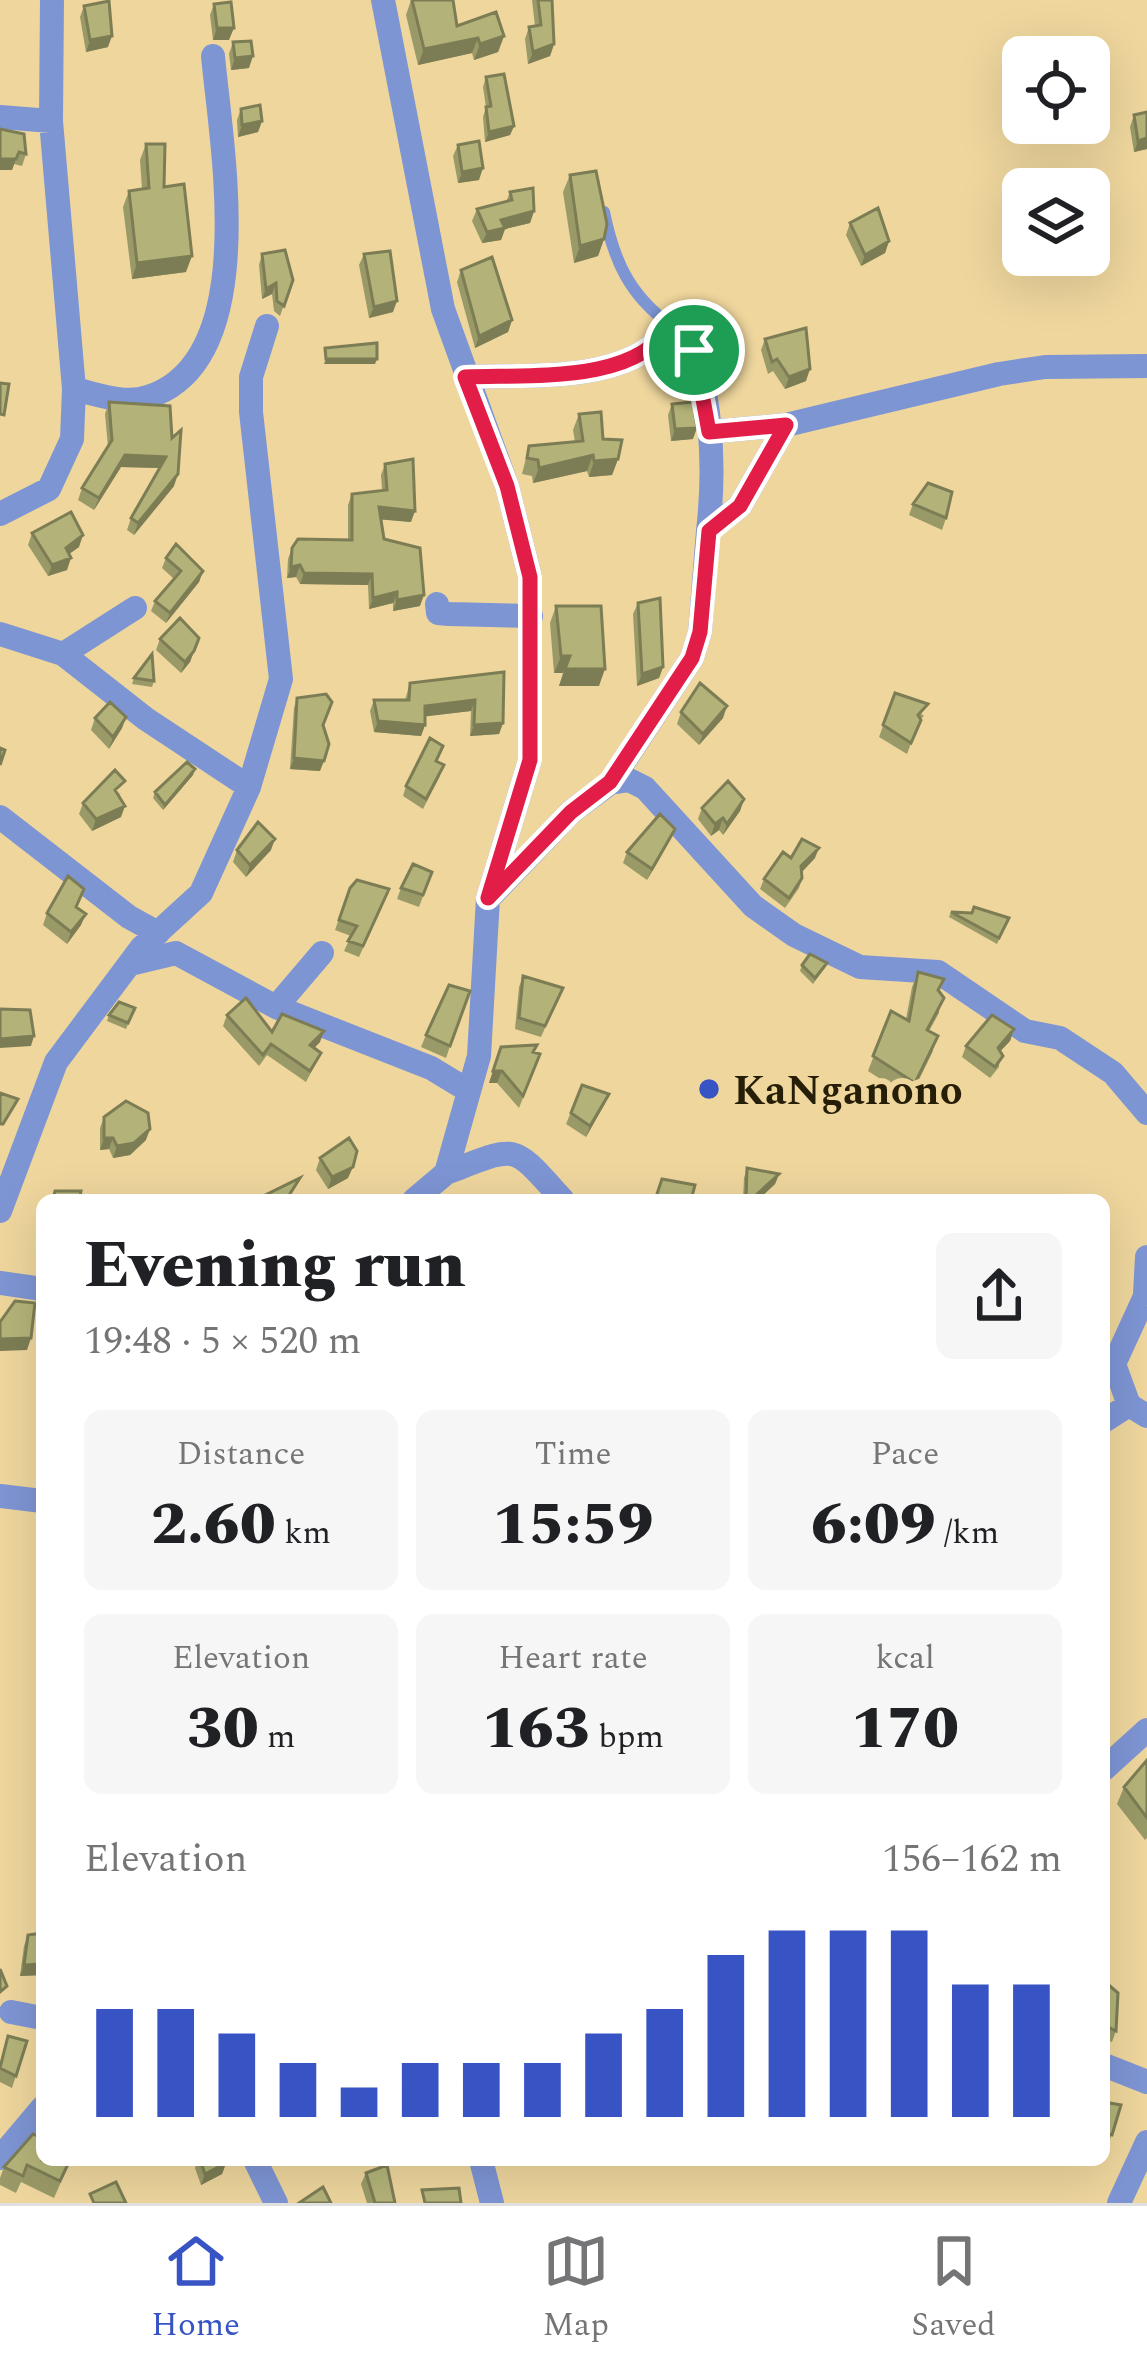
<!DOCTYPE html>
<meta charset="utf-8">
<style>
body{margin:0;font-family:Spectral,serif;background:#f6f6f6;color:#202124;height:100vh;display:flex;flex-direction:column;font-size:45px;white-space:nowrap}
*{box-sizing:border-box;margin:0}
p{font-size:39px;color:#757577}
.icon{flex:none;width:66px;height:66px;fill:none;stroke:currentColor;stroke-width:2;stroke-linecap:round;stroke-linejoin:round}
.map{position:relative;flex:1;overflow:hidden}
.details{position:absolute;left:36px;top:1194px;width:1074px;height:972px;display:flex;flex-direction:column;background:#fff;border-radius:18px;box-shadow:0 12px 48px #0002}
.details>*{flex:none}
.tools{position:absolute;left:1002px;top:36px;display:grid;gap:24px}
.tools a{display:grid;place-items:center;width:108px;height:108px;border-radius:18px;background:#fff;box-shadow:0 12px 48px #0002;font-size:60px}
.pin{position:absolute;display:grid;place-items:center;width:102px;height:102px;color:#fff;margin:-51px;border:6px solid #fff;border-radius:50%;box-shadow:0 3px 12px #0007}
.round{display:grid;place-items:center;flex:none;width:126px;height:126px;border-radius:18px;background:#f6f6f6}
.headline{display:flex;align-items:center;justify-content:space-between;height:204px;padding:0 48px}
h1{font-size:66px;font-weight:800;line-height:90px}
.metrics{display:grid;grid-template-columns:repeat(3,1fr);gap:18px;height:204px;padding:12px 48px}
.metrics div{display:grid;align-content:center;border-radius:18px;background:#f6f6f6;text-align:center}
.metrics b{font-size:60px;font-weight:800}
.metrics small{font-size:33px;font-weight:400}
.metrics p{font-size:33px}
.chart{height:336px;padding:24px 48px}
.chart p{display:flex;justify-content:space-between}
.chart svg{width:100%;height:216px;margin-top:12px;stroke:#3753c4;stroke-width:6}
.tabs{display:flex;justify-content:space-around;align-items:center;height:168px;border-top:3px solid #e0e0e0;background:#fff;font-size:33px;color:#757577}
.tabs a{display:grid;justify-items:center;gap:6px}
.tabs .active{color:#3753c4}
.map>svg:first-child{display:block}
.lines{fill:none;stroke-linecap:round;stroke-linejoin:round}
.lane{stroke:#7e95d4;stroke-width:12}
.street{stroke:#7e95d4;stroke-width:24}
.wall{fill:#9a9a68}
.shaded-wall{fill:#7d7d55}
.building{fill:#b3b379;stroke:#7d7d55;stroke-width:3}
.route-casing{stroke:#fff;stroke-width:24}
.route{stroke:#e11d48;stroke-width:15}
.poi-dot{fill:#3753c4;stroke:#eed69d;stroke-width:4.5}
.labels{text-anchor:middle;stroke-width:12;stroke-linejoin:round;paint-order:stroke}
.poi-label{font-size:42px;font-weight:bold;fill:#271e07;stroke:#eed69d;text-anchor:start}
</style>
<div class="map">
<svg width="1147" height="2203" viewBox="0 0 1147 2203">
<rect width="100%" height="100%" fill="#eed69d"/>
<g class="lines">
<path class="lane" d="M604,212C614,261 629,294 669,324"/>
<path class="street" d="M383,0L443,309L507,486L530,577V760L488,898L479,1056L446,1173L414,1200
M0,117L51,121
M465,377C526,374 636,385 670,325C717,358 714,479 708,531
M74,389C97,394 124,405 148,397C262,361 221,145 213,56
M709,432L786,425
M0,514L49,489L72,439L74,389L51,121L52,0
M437,604L438,613L449,614L531,616
M0,634L63,654L146,719L249,787
M63,654L135,608
M610,783L629,780L645,788L753,906L794,935L860,967L938,972L1025,1031L1060,1038L1113,1073L1147,1113
M0,817L129,917L158,933
M490,897L571,812L610,783L692,658L700,632L708,531L740,506L786,425L999,374L1045,367L1147,366
M130,964L176,953L276,1007L431,1068L469,1091
M276,1007L322,953
M446,1173C520,1145 510,1142 563,1200
M0,1211L56,1062L142,947L201,893L249,787L281,679L251,412V377L267,326
M0,1283L42,1289
M1147,1292L1114,1364L1129,1405L1147,1416
M1145,1294L1147,1257
M1104,1421L1129,1405
M0,1496L42,1501
M1104,1769L1147,1730
M11,2012L42,2018
M1104,2065L1147,2082
M0,2158L42,2108
M255,2160L276,2203
M481,2160L492,2203
M1119,2203L1147,2142"/>
</g>
<path class="wall" d="M411,0L457,26L504,36L498,52L474,60L472,53L418,65L406,15Z
M532,0H552L554,44L550,56L528,64L525,39L529,27L535,26Z
M214,4L229,40H213L210,15Z
M84,6L108,47L86,52L80,17Z
M233,42L249,68L231,70L229,54Z
M486,77L514,126L510,135L485,142L483,117L486,107L483,87Z
M241,109L262,121L258,132L238,137L237,120Z
M1134,115L1147,149L1134,152L1130,127Z
M0,129L26,154L22,166L14,164L12,170H0Z
M146,144L186,272L132,279L123,207L129,191L142,189L140,160Z
M458,145L479,180L458,183L453,156Z
M570,175L604,239L598,256L574,263L563,192Z
M510,192L534,211L530,223L505,229L501,240L482,243L472,221L477,209L506,202Z
M850,223L889,241L885,253L861,266L846,235Z
M262,254L293,280L280,316L274,311L272,294L262,299L259,265Z
M364,254L393,312L369,318L359,265Z
M461,270L512,320L508,332L475,348L457,282Z
M765,339L806,381L785,389L773,371L768,374L761,350Z
M109,402L174,486L134,535L127,530L131,518L159,468L121,467L94,510L78,500L82,488L108,447L105,414Z
M672,404L693,439L671,441L668,415Z
M579,414L603,439L618,459L612,475L589,477L587,471L533,483L532,476L522,474L529,446L575,442L573,430Z
M385,464L411,522L381,519L384,539L420,606L393,611V603L369,609L368,585L300,584L296,577L287,578L288,559L292,548L348,540V505L352,494L382,490L381,475Z
M913,504L946,518L942,530L909,515Z
M32,533L79,547L69,554L67,570L48,576L28,545Z
M166,558L203,571L199,582L166,623L151,611L155,601L174,579L162,568Z
M638,603L663,667L659,678L637,686L633,614Z
M556,606L599,686H559L563,673H554L550,623Z
M199,638L190,662L181,673L156,650L160,639Z
M504,672L503,723L499,734L470,736L471,711L425,716V725L421,736L374,732L370,711L374,700H405L410,683Z
M134,678L154,681L152,687L132,684Z
M895,693L924,716L920,719L907,754L879,737Z
M297,698L323,725L320,771L290,769L294,708Z
M681,712L723,718L699,745L677,724Z
M126,717L122,728L109,749L91,730L95,718Z
M437,762L440,776L423,809L403,796L406,786Z
M193,775L163,810L153,798L155,792Z
M121,793L118,795L121,817L92,831L79,814L83,803Z
M744,799L740,811L723,835L719,830L711,836L698,819L702,808Z
M675,829L670,840L647,880L623,863L627,852Z
M237,850H271L246,877L233,862Z
M791,858H815L802,872V878L799,888L785,908L760,889L764,879Z
M432,872L419,907L397,899L401,888Z
M350,888L385,900L359,957L344,951L351,936L335,930Z
M77,908L81,925L67,944L43,925L47,913Z
M951,912L1009,918L997,944L949,917Z
M827,963L825,968L813,984L800,971L802,965Z
M918,972L940,992L939,1013L929,1031L933,1051L910,1098L868,1071L891,1011L906,1019L912,987Z
M523,976L563,988L541,1037L515,1029L519,987Z
M135,1008L126,1029L107,1021L109,1015Z
M227,1015L272,1032L320,1042L314,1048L321,1053L306,1082L267,1055L259,1066L223,1026Z
M1014,1029L1010,1041L1000,1051L999,1067L990,1078L962,1057L966,1046Z
M426,1035L450,1046L446,1058L421,1047Z
M501,1047L540,1054L519,1108L497,1083H489Z
M582,1085L609,1094L604,1105L586,1137L566,1124Z
M104,1117L146,1140L130,1155L113,1158L109,1149L100,1150V1128Z
M320,1158L348,1178L328,1189L316,1170Z
M747,1168L779,1174L775,1184L761,1197L776,1200H743L744,1178Z
M1147,1760V1838L1145,1840L1117,1804L1124,1787Z
M42,1933V1975L20,1976L24,1946L28,1935Z
M1104,1981L1116,2031L1112,2042L1104,2039Z
M8,2036L27,2041L12,2088L0,2082V2063Z
M1104,2102L1121,2105L1106,2152L1104,2151Z
M42,2138L64,2175L54,2198L21,2182L16,2193L0,2185V2178L4,2167Z
M198,2160H225L226,2163L222,2174L201,2185L195,2168Z
M366,2173L395,2203H367L361,2184Z"/>
<path class="shaded-wall" d="M217,28H234L229,40H213Z
M112,36L108,47L86,52L90,40Z
M504,36L498,52L474,60L480,44Z
M478,38L472,53L418,65L424,49Z
M554,44L550,56L528,64L533,52Z
M253,56L249,68L231,70L235,58Z
M262,121L258,132L238,137L242,125Z
M514,126L510,135L485,142L489,132Z
M1147,138V149L1134,152L1138,141Z
M0,159H16L12,170H0Z
M483,168L479,180L458,183L462,172Z
M534,211L530,223L505,229L501,240L482,243L487,232L501,220Z
M604,239L598,256L574,263L580,246Z
M889,241L885,253L861,266L865,255Z
M192,256L186,272L132,279L137,263Z
M276,283L272,294L262,299L266,289Z
M397,301L393,312L369,318L374,307Z
M512,320L508,332L475,348L479,336Z
M326,359H377L375,364H324Z
M810,369L806,381L785,389L789,377Z
M697,428L693,439L671,441L675,429Z
M125,455L166,457L161,468L121,467L94,510L99,498Z
M593,455L587,471L533,483L539,468Z
M618,459L612,475L589,477L594,461Z
M178,474L174,486L134,535L138,523Z
M379,507L415,511L411,522L375,519Z
M83,535L79,547L62,559L66,548Z
M71,558L67,570L48,576L52,565Z
M300,565L296,577L287,578L291,567Z
M203,571L199,582L166,623L170,613Z
M304,573L372,574L368,585L300,584Z
M397,592L393,603L369,609L373,598Z
M424,595L420,606L393,611L397,600Z
M194,651L190,662L181,673L185,662Z
M561,656H570L563,673H554Z
M663,667L659,678L637,686L642,674Z
M565,669H605L599,686H559Z
M475,700L471,711L421,717L425,706Z
M727,706L723,718L699,745L703,734Z
M126,717L122,728L109,749L113,737Z
M378,721L425,725L421,736L374,732Z
M503,723L499,734L470,736L474,725Z
M294,758L324,761L320,771L290,769Z
M195,769L193,775L163,810L165,805Z
M744,799L740,811L723,835L727,824Z
M125,806L121,817L92,831L96,819Z
M723,818L719,830L711,836L715,824Z
M675,829L670,840L647,880L652,869Z
M275,839L271,850L246,877L250,865Z
M819,848L815,858L798,876L801,866Z
M86,914L81,925L67,944L71,932Z
M1014,1029L1010,1041L993,1059L998,1048Z
M324,1031L320,1042L306,1056L310,1045Z
M34,1036L31,1046L0,1048V1039Z
M493,1071H502L497,1083H489Z
M609,1094L604,1105L586,1137L590,1126Z
M150,1129L146,1140L130,1155L113,1158L117,1146Z
M104,1138H113L109,1149L100,1150Z
M353,1167L348,1178L328,1189L332,1177Z
M779,1174L775,1184L758,1200L755,1196Z
M31,1338L27,1350L0,1351V1339Z
M42,1964V1975L20,1976L24,1965Z
M226,2163L222,2174L201,2185L205,2174Z"/>
<path class="building" d="M412,0H453L457,26L496,12L504,36L480,44L478,38L424,49Z
M538,0H552L554,44L533,52L529,27L541,25Z
M109,1L112,36L90,40L84,6Z
M231,2L234,28H217L214,4Z
M251,41L253,56L235,58L233,42Z
M504,74L514,126L489,132L486,107L491,106L486,77Z
M260,105L262,121L242,125L241,109Z
M1147,112V138L1138,141L1134,115Z
M0,129L24,134L26,154L19,152L16,159H0Z
M479,141L483,168L462,172L458,145Z
M146,144H165L164,187L184,184L192,256L137,263L129,191L149,188Z
M596,171L607,224L604,239L580,246L570,175Z
M533,188L534,211L501,220L505,228L487,232L477,209L512,200L510,192Z
M878,208L889,241L865,255L850,223Z
M285,250L293,280L284,306L277,301L276,283L266,289L262,254Z
M390,251L397,301L374,307L364,254Z
M492,257L512,320L479,336L461,270Z
M806,328L810,369L789,377L777,359L772,362L765,339Z
M377,343V359H326L325,348Z
M0,383L9,384L4,415L0,414Z
M109,402L170,406L172,438L181,430L178,474L138,523L131,518L166,457L125,455L99,498L82,488L112,440Z
M693,402L697,428L675,429L672,404Z
M601,412L603,439L622,440L618,459L594,461L593,455L539,468L538,460L527,458L529,446L583,441L579,414Z
M413,459L415,511L379,507L384,539L420,548L424,595L397,600V592L373,598L372,574L304,573L300,565L291,567L292,548L298,539L352,540V494L387,490L385,464Z
M928,483L952,492L946,518L913,504Z
M71,512L83,535L66,548L71,558L52,565L32,533Z
M176,544L203,571L170,613L155,601L181,571L166,558Z
M660,598L663,667L642,674L638,603Z
M556,606H601L605,669H565L570,656H561Z
M180,618L199,638L194,651L185,662L160,639Z
M152,654L154,681L134,678Z
M504,672L503,723L474,725L475,700L425,706V725L378,721L374,700H409L410,683Z
M700,683L727,706L703,734L681,712Z
M895,693L928,704L918,715L921,720L911,743L883,725Z
M326,694L332,702L323,725L329,744L324,761L294,758L297,698Z
M110,702L126,717L113,737L95,718Z
M430,738L443,746L436,761L444,765L426,799L406,786Z
M0,748L5,750L0,765Z
M187,762L195,769L165,805L155,792Z
M115,770L125,781L115,790L125,806L96,819L83,803Z
M728,781L744,799L727,824L723,818L715,824L702,808Z
M660,814L675,829L652,869L627,852Z
M258,822L275,839L250,865L237,850Z
M802,839L819,848L801,866L802,878L789,898L764,879L783,852L791,858Z
M413,864L432,872L423,895L401,888Z
M68,876L84,889L76,907L86,914L71,932L47,913Z
M357,880L389,889L363,946L348,941L357,926L339,920L350,888Z
M974,907L1009,918L999,938L951,912L972,913Z
M810,954L827,963L815,978L802,965Z
M918,972L944,979L938,990L944,998L927,1030L938,1036L915,1083L873,1056L891,1011L909,1021Z
M523,976L563,988L545,1026L519,1018Z
M449,985L470,991L450,1046L426,1035Z
M246,998L272,1032L282,1014L324,1031L310,1045L321,1053L310,1071L271,1044L263,1055L227,1015Z
M119,1002L135,1008L128,1023L109,1015Z
M0,1009L30,1010L34,1036L0,1039Z
M992,1015L1014,1029L998,1048L1003,1056L995,1067L966,1046Z
M537,1045L533,1052L540,1054L523,1096L502,1071H493L501,1047Z
M582,1085L609,1094L590,1126L571,1113Z
M0,1093L18,1099L3,1124H0Z
M126,1101L148,1113L150,1129L134,1143L117,1146L113,1138H104V1117Z
M349,1138L357,1151L353,1167L332,1177L320,1158Z
M747,1168L779,1174L755,1196L776,1200H746Z
M300,1178L286,1200H252L259,1198Z
M662,1179L695,1185L691,1200H655Z
M55,1191H81L79,1200H53Z
M15,1301L35,1303L31,1338L0,1339V1322Z
M1147,1760V1818L1124,1787Z
M42,1933V1964L24,1965L28,1935Z
M0,1969L7,1986L0,1992Z
M1104,1981L1118,1993L1116,2031L1104,2025Z
M8,2036L27,2041L16,2076L0,2068Z
M1104,2102L1121,2105L1112,2135L1104,2133Z
M33,2134L42,2138V2160H70L60,2181L27,2165L23,2176L4,2167Z
M200,2160H225L226,2163L205,2174Z
M387,2165L395,2203H375L366,2173Z
M116,2182L126,2203H94L90,2194Z
M323,2187L331,2203H299Z
M459,2188L461,2203H425L422,2190Z"/>
<g class="lines">
<g class="route-casing">
<path id="route" d="M670,325L694,350L709,432L786,425L740,506L709,531L700,632L692,658L610,782L571,812L488,898L530,760V577L507,486L465,377C526,374 636,385 670,325Z"/>
</g>
<use href="#route" class="route"/>
</g>
<circle class="poi-dot" cx="709" cy="1089" r="12"/>
<g class="labels">
<g class="poi-label">
<text x="733" y="1104">KaNganono</text>
</g>
</g>
</svg>
<div class="tools">
<a><svg class="icon" aria-label="locate" viewBox="0 0 24 24"><circle cx="12" cy="12" r="6"/><path d="M12 2v4M12 18v4M2 12h4M18 12h4"/></svg></a>
<a><svg class="icon" aria-label="layers" viewBox="0 0 24 24"><path d="M12 4l9 5-9 5-9-5zM3 14l9 5 9-5"/></svg></a>
</div>
<div class="pin" style="left:694px;top:350px;background:#1e9e55"><svg class="icon" aria-label="arrive" viewBox="0 0 24 24"><path d="M6 21V4h12l-3 4 3 4H6"/></svg></div>
<section class="details">
<div class="headline"><div><h1>Evening run</h1><p>19:48 · 5 × 520 m</p></div><a class="round"><svg class="icon" aria-label="share" viewBox="0 0 24 24"><path d="M12 15V3M7 8l5-5 5 5M5 13v7h14v-7"/></svg></a></div>
<div class="metrics">
<div><p>Distance</p><b>2.60<small> km</small></b></div>
<div><p>Time</p><b>15:59</b></div>
<div><p>Pace</p><b>6:09<small> /km</small></b></div>
</div>
<div class="metrics">
<div><p>Elevation</p><b>30<small> m</small></b></div>
<div><p>Heart rate</p><b>163<small> bpm</small></b></div>
<div><p>kcal</p><b>170</b></div>
</div>
<div class="chart"><p><span>Elevation</span>156–162 m</p>
<svg viewBox="0 0 160 44" preserveAspectRatio="none"><path d="M5 44V22M15 44V22M25 44V27M35 44V33M45 44V38M55 44V33M65 44V33M75 44V33M85 44V27M95 44V22M105 44V11M115 44V6M125 44V6M135 44V6M145 44V17M155 44V17"/></svg>
</div>
</section>
</div>
<nav class="tabs">
<a class="active"><svg class="icon" aria-label="home" viewBox="0 0 24 24"><path d="M3 11l9-7 9 7M6 9v11h12V9"/></svg>Home</a>
<a><svg class="icon" aria-label="map" viewBox="0 0 24 24"><path d="M3 6l6-2 6 2 6-2v14l-6 2-6-2-6 2zM9 4v14M15 6v14"/></svg>Map</a>
<a><svg class="icon" aria-label="saved" viewBox="0 0 24 24"><path d="M7 4h10v16l-5-4-5 4z"/></svg>Saved</a>
</nav>
